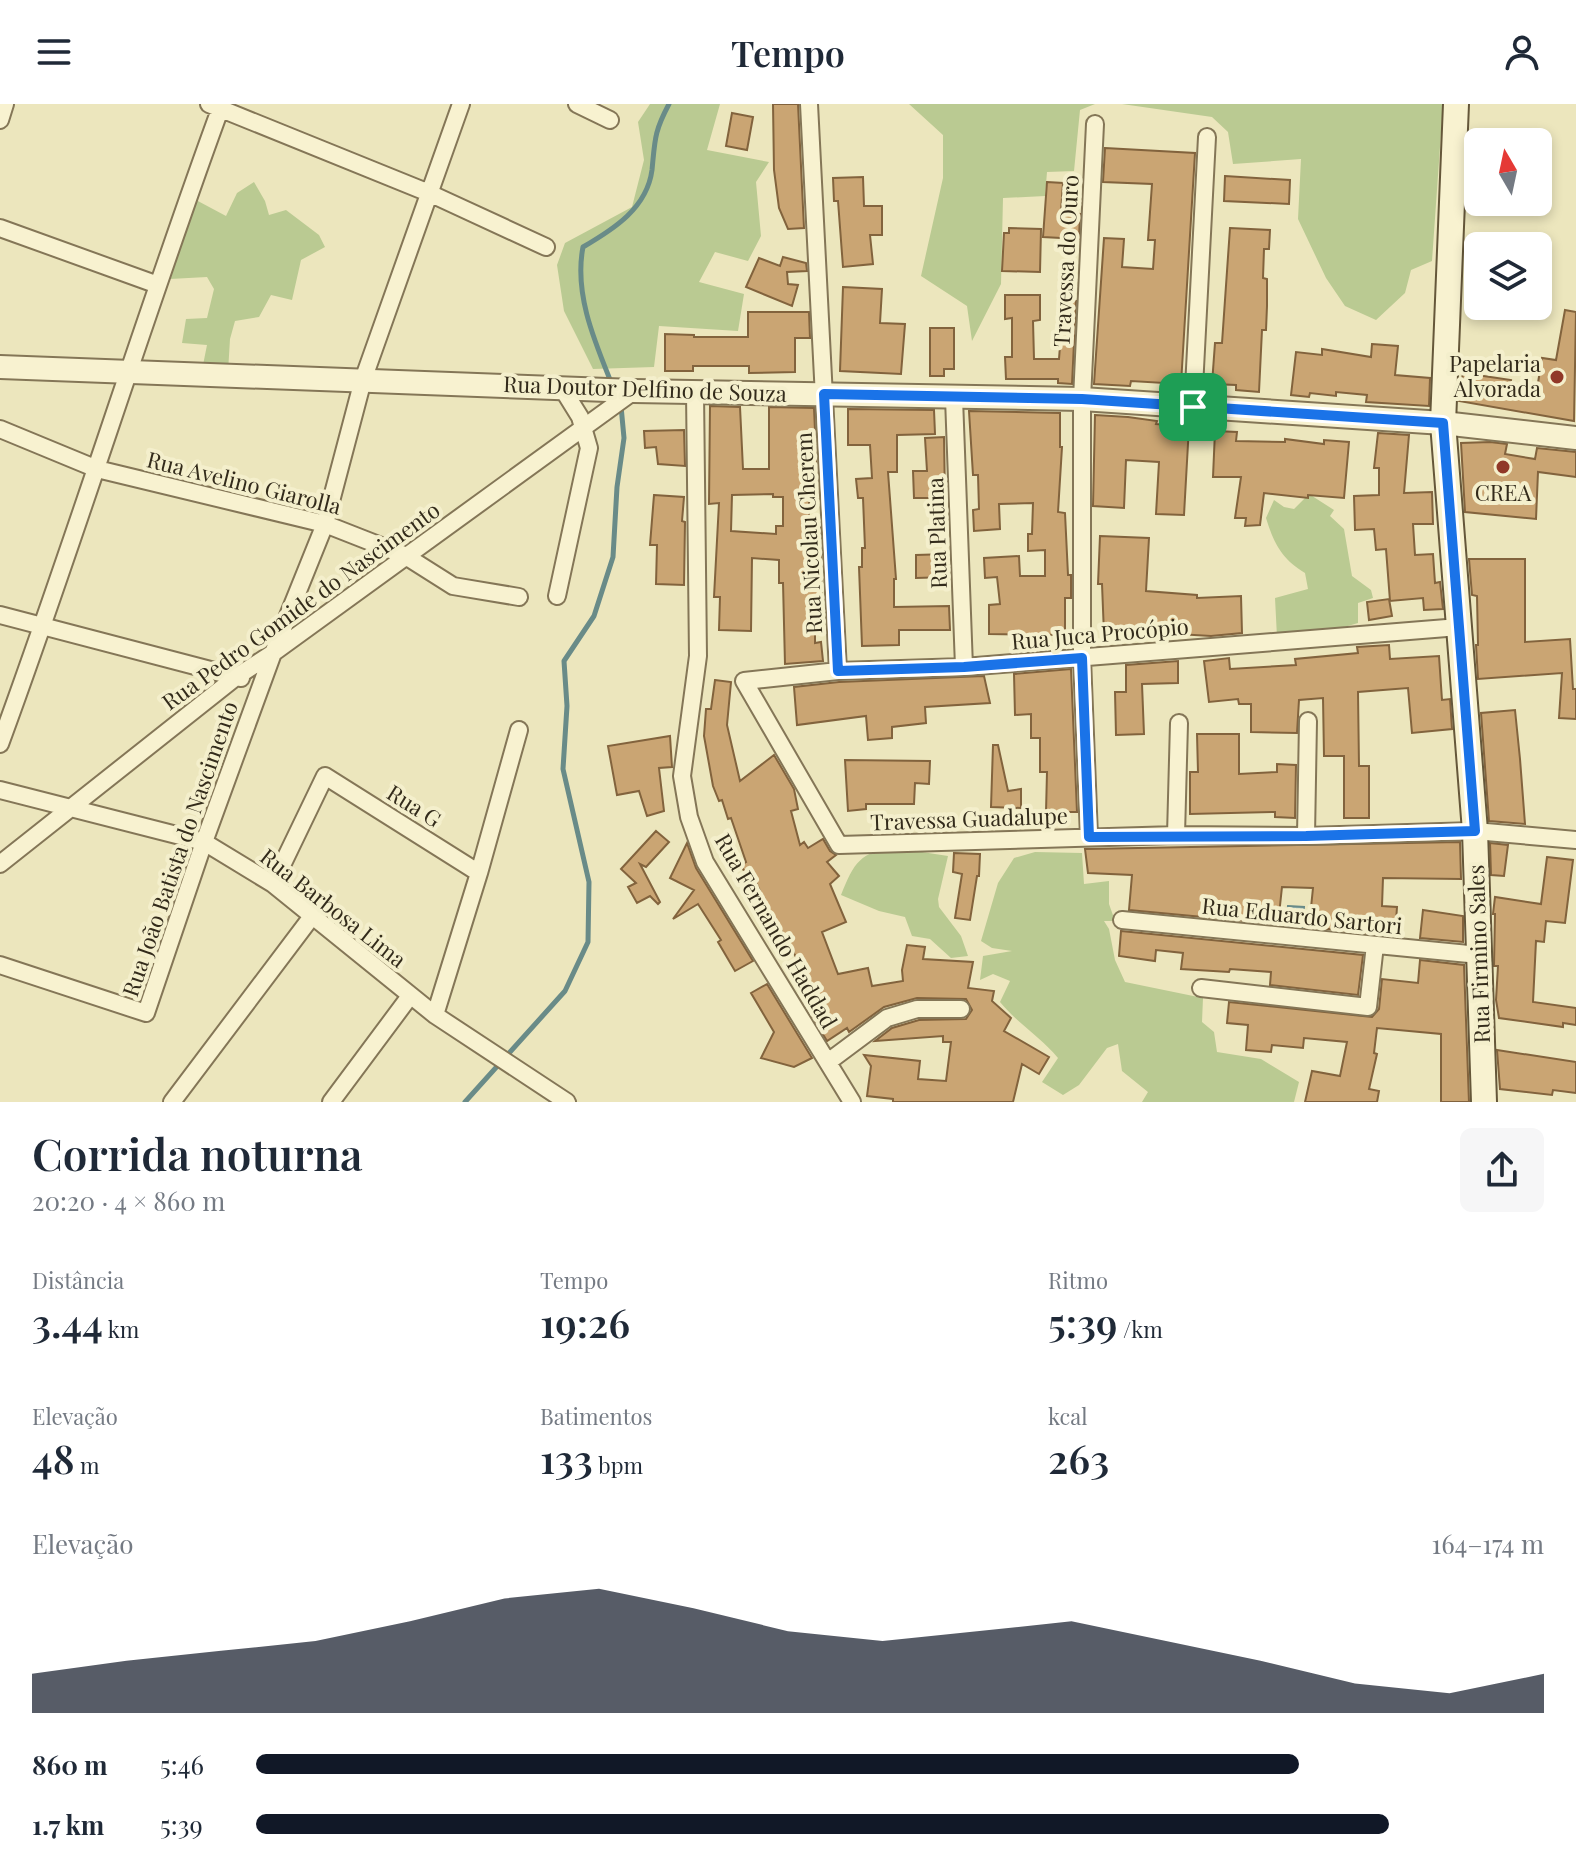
<!DOCTYPE html>
<html lang="pt">
<meta charset="utf-8">
<style>
body{margin:0;font-family:"Playfair Display",serif;background:#f6f6f7;color:#1f2937;height:100vh;display:flex;flex-direction:column;font-size:30px;white-space:nowrap}
*{box-sizing:border-box;margin:0}
p{font-size:26px;color:#747a83}
.icon{flex:none;width:44px;height:44px;fill:none;stroke:currentColor;stroke-width:2;stroke-linecap:round;stroke-linejoin:round}
.map{position:relative;height:998px;overflow:hidden}
.details{display:flex;flex-direction:column;background:#fff;flex:1}
.details>*{flex:none}
.needle{width:52px;rotate:351deg}
.fabs{position:absolute;left:1464px;top:24px;display:grid;gap:16px}
.fabs a{display:grid;place-items:center;width:88px;height:88px;border-radius:12px;background:#fff;box-shadow:0 4px 12px #0003;font-size:40px}
.pin{position:absolute;display:grid;place-items:center;width:68px;height:68px;color:#fff;margin:-34px;border-radius:16px;box-shadow:0 4px 12px #0006}
.round{display:grid;place-items:center;flex:none;width:84px;height:84px;border-radius:12px;background:#f6f6f7}
.summary{display:flex;align-items:center;justify-content:space-between;height:136px;padding:0 32px}
h1{font-size:44px;font-weight:600;line-height:60px}
.metrics{display:grid;grid-template-columns:repeat(3,1fr);gap:12px;height:136px;padding:8px 32px}
.metrics div{display:grid;align-content:center}
.metrics b{font-size:40px;font-weight:600}
.metrics small{font-size:22px;font-weight:400}
.metrics p{font-size:22px}
.chart{height:224px;padding:16px 32px}
.chart p{display:flex;justify-content:space-between}
.chart svg{width:100%;height:144px;margin-top:8px;fill:#111827;opacity:.7}
ul{padding:0 32px;list-style:none;font-size:26px}
li{display:grid;grid-template-columns:128px 96px 1fr;align-items:center;height:60px}
li i{height:20px;border-radius:10px;background:#111827}
header{display:flex;justify-content:space-between;align-items:center;height:104px;padding:0 32px;background:#fff;font-size:36px;font-weight:600}
.map>svg:first-child{display:block}
.green{fill:#baca92}
.water{fill:#a1beba;stroke:#698b88;stroke-width:2}
.lines{fill:none;stroke-linecap:round;stroke-linejoin:round}
.stream{stroke:#698b88;stroke-width:5}
.building{fill:#caa573;stroke:#82633d;stroke-width:2;fill-rule:evenodd}
.minor-casing{stroke:#847657;stroke-width:20}
.tertiary-casing{stroke:#847657;stroke-width:26}
.secondary-casing{stroke:#65573a;stroke-width:28}
.minor{stroke:#f8f2d0;stroke-width:16}
.tertiary{stroke:#f8f2d0;stroke-width:22}
.secondary{stroke:#f8f2d0;stroke-width:24}
.route-casing{stroke:#fff;stroke-width:16}
.route{stroke:#1a73e8;stroke-width:10}
.poi-dot{fill:#913828;stroke:#f4efcc;stroke-width:3}
.labels{text-anchor:middle;stroke-width:8;stroke-linejoin:round;paint-order:stroke}
.street-label{font-size:22px;fill:#332b1b;stroke:#f4efcc}
.poi-label{font-size:22px;fill:#332b1b;stroke:#f4efcc;text-anchor:end}
</style>
<header><svg class="icon" aria-label="menu" viewBox="0 0 24 24"><path d="M4 6h16M4 12h16M4 18h16"/></svg>Tempo<svg class="icon" aria-label="person" viewBox="0 0 24 24"><circle cx="12" cy="8" r="4"/><path d="M4 21q1-7 8-7t8 7"/></svg></header>
<div class="map">
<svg width="1576" height="998" viewBox="0 0 1576 998">
<rect width="100%" height="100%" fill="#ece6bd"/>
<path class="green" d="M650,0H720L707,46L769,58L756,78L761,132L748,157L715,148L699,178L744,190L738,227L659,222L654,263L593,265L564,207L557,161L565,139L632,103L644,56L638,18Z
M909,0H1095L1080,6L1074,67L1047,68L1045,92L1003,94L1001,180L972,237L967,202L921,172L943,74V31Z
M1122,0H1443L1432,157L1411,166L1405,189L1376,216L1345,202L1326,174L1298,115L1301,55L1233,60L1228,28L1212,13Z
M254,78L265,97L269,111L286,106L319,131L325,143L301,156L292,196L271,191L259,213L235,217L230,235L228,268L202,266L207,241L182,239L186,215L207,214L214,185L207,173L170,175L196,96L226,112L237,89Z
M1309,390L1334,406L1330,412L1344,425L1352,472L1371,486L1373,494L1358,499V519L1317,531L1277,533L1275,494L1308,485L1305,469C1282,455 1274,440 1266,414L1274,396L1284,403L1294,405Z
M896,744L948,752L938,795L939,803L961,832L968,852L951,854L930,835L912,832L905,813L879,807L841,791C854,759 860,747 896,744Z
M1035,748L1082,749L1084,780L1109,777V800L1115,817H1104L1109,825L1115,856L1125,878L1203,894L1202,918L1214,928L1217,948L1261,955L1299,978L1294,998H1142L1148,988L1122,967L1118,940L1107,944L1079,981L1063,991L1042,978L1058,954C1041,933 1018,920 1000,898L1010,877L993,870L980,876L983,852L1012,847L992,844L981,837L998,779L1014,754Z"/>
<path class="water" d="M1288,802L1304,803L1302,824L1286,823Z"/>
<g class="lines">
<path class="stream" d="M611,278C594,236 574,189 583,143C614,125 647,104 652,66C655,36 654,28 669,0
M465,998L565,887L588,838L589,778L563,665L567,602L564,557L594,512L613,453L617,383L624,334L621,302"/>
</g>
<path class="building" d="M773,0H798L804,124L788,125L779,104L774,66Z
M732,9L753,13L747,46L726,42Z
M1105,44L1195,49L1181,280L1131,277L1130,282L1094,280L1104,134L1124,135L1122,163L1153,165L1155,136H1148L1152,80L1103,78Z
M1225,72L1290,76L1289,100L1224,97Z
M863,73L864,102H882V131H870L873,160L843,163L838,97H834L833,74Z
M1047,78L1063,79L1061,108L1080,110L1079,135L1043,133Z
M1009,124L1041,125L1040,168L1002,167L1004,129H1009Z
M1230,124L1270,126L1269,145H1264L1263,174L1267,175V202L1266,226H1262L1259,288L1236,286V281L1212,280L1215,239H1222Z
M783,153L806,159L807,167L787,168L788,180L798,181L792,202L746,183L759,154L780,162Z
M843,183L882,185L880,219L905,220L901,270L840,267Z
M1005,191H1040V216L1033,217L1034,255H1059L1061,229L1066,230L1068,196L1076,197L1072,280L1058,279V275H1006L1005,253H1012V214L1005,215Z
M1565,206L1576,208L1574,317L1459,297L1463,269L1511,276L1510,281L1537,285L1542,254L1556,256Z
M748,208H809L810,234H795V268L749,269V262H693V267H665V230L694,231V233H748Z
M930,224H954V265H944V272H930Z
M1372,240L1398,242L1395,271L1430,274L1429,302L1366,298L1367,291L1336,288V292L1310,289L1309,293L1291,291L1296,248L1322,251V245L1371,253Z
M710,302L740,303L743,365H769V303L814,304L818,394H809V423H820L822,505H815V539L821,538L823,557L785,560L783,479H779V456L752,454L751,527L719,526L720,493H714L719,399L709,400ZM773,390V393H783V422H776V430L731,427L732,391Z
M848,305L934,306L935,330L897,331V368H888L896,475H894V503L949,502L950,526H899V541L862,542L859,463H862V444H865L863,394H858L856,375L872,374L870,341H848Z
M969,307L1060,309V343H1062L1058,408L1065,409L1068,471H1071V494H1065V531L989,530V501L1000,500L997,473L985,474L984,454L1019,452L1020,472H1045V446L1028,447V430H1032L1033,399L999,400L1000,425L974,427L973,406L979,405L978,371H973Z
M1095,311L1128,313L1157,317L1156,320L1189,322L1184,411L1156,410L1159,358L1126,356L1124,404L1093,402Z
M684,326L685,362L658,360L656,343L645,344L644,327Z
M1215,327L1237,328L1236,337L1285,338V335L1324,340V336L1349,338L1344,394L1308,391V394L1264,389L1260,421L1245,422L1246,414H1235L1241,373H1213Z
M1378,329L1409,331L1404,389L1432,388L1433,420H1413L1415,451L1433,450L1435,479L1440,478L1443,505L1424,506L1423,494L1390,497L1386,445L1376,446L1374,425L1355,426L1354,392L1379,391V364H1374Z
M944,333L945,394H914L913,367H927L925,334Z
M1490,338L1507,340L1505,350L1535,355L1537,344L1576,348V373L1538,368L1536,415L1465,408L1461,339Z
M654,391L684,393L682,417L685,418L684,481L656,480L657,441H650Z
M1100,432L1149,434L1146,487L1197,491V494L1241,492L1242,529L1211,532L1144,528V530H1104L1102,480H1098Z
M948,450L949,473L916,474V451Z
M1469,455H1525V538L1570,535L1573,585H1576V615L1559,614L1562,569L1478,575L1476,541H1478L1477,492L1472,491Z
M1389,495L1392,512L1369,516L1367,498Z
M1389,541L1390,555L1439,552L1442,596L1450,595L1452,625L1412,629L1408,584L1358,588L1359,662H1369V714H1344V652H1324L1323,594L1299,596L1297,629L1251,628V600H1239L1238,595L1209,598L1204,557L1229,554L1230,565L1296,561L1295,555L1358,549L1357,543Z
M1178,557V579L1142,580L1144,630L1116,631L1115,588H1126V561Z
M1071,565L1077,708H1046L1047,668H1040V634H1031V610L1015,611L1014,570Z
M984,572L990,599L925,603L926,619L892,623V634L868,636L866,612L797,621L794,583L839,578Z
M715,576L731,578L727,621L740,677L774,651L794,685L798,705L791,707L800,741L804,738L808,744L823,735L830,747L836,751L827,758L839,772L830,780L846,818L822,828L838,870L868,864L872,882L903,877L902,866L907,841L925,843L923,855L973,858L968,884L994,887L992,897L1011,914L1004,927L1049,953L1039,970L1022,960L1013,998H893V995L867,992L871,962L864,951L920,957L918,975L946,977L951,938H943V932L875,937L892,924L919,916L966,915L972,906L966,895L917,894L884,903L849,928L847,924L827,937L812,912L820,907L807,873L775,815L773,816L764,801L766,800L755,776L750,779L741,761L746,758L731,714L728,715L722,696L719,697L713,682L704,632L706,605H711Z
M1515,606L1520,655L1525,720L1489,717L1481,609Z
M1197,630H1239V670L1277,668V660L1296,661L1295,714L1275,713V708L1190,710V668H1198Z
M670,632L672,663L659,664L664,707L647,712L639,687L617,691L608,642Z
M993,641H998L1008,687L1021,685V704L991,703Z
M845,656L930,657L929,680L915,679L914,700H866V705L848,707Z
M656,727L669,738L646,763L640,760L660,798L658,800L650,792L637,799L628,783L636,779L621,765Z
M1460,738L1461,775L1383,774L1382,802L1397,803L1395,832L1309,823L1313,784L1282,783L1278,820L1129,806L1132,771L1088,769L1085,745Z
M687,739L696,764L753,857L735,867L718,838L721,836L698,800L673,815L694,786L670,774Z
M1490,739L1508,741L1504,772L1491,771Z
M954,749L980,750L979,772H977L970,816L955,814L962,770L953,768Z
M1547,753L1573,756L1565,819L1546,817L1544,838L1536,837L1533,898L1576,904V921L1563,919V923L1499,914L1496,896L1498,862H1494L1495,810H1493L1495,793L1541,800Z
M1423,806L1463,812V838L1420,834Z
M1121,827L1363,851L1358,891L1270,881L1271,868L1230,865L1229,868L1181,865L1183,849L1156,846L1155,857L1119,852Z
M1420,856L1464,861L1469,998H1441V930L1377,924L1374,949L1377,950L1369,985L1379,987L1377,998H1305L1312,967L1340,972L1347,938L1304,934L1303,944L1272,941L1271,948L1246,946L1248,921L1227,919L1229,898L1372,913L1379,905L1382,875L1418,879Z
M767,880L812,954L794,963L761,954L774,928L751,889Z
M1497,946L1576,958V989L1553,986L1552,991L1500,985Z"/>
<g class="lines">
<g class="minor-casing">
<path id="minor" d="M209,0L429,89L546,143
M577,0L610,16
M809,0L838,567
M0,16L5,0
M0,124L158,181
M695,288L698,552L682,672L689,713L705,758L852,998
M954,294L964,563
M1193,303L1207,33
M0,325L97,365L325,420L404,451L453,482L519,493
M557,492L589,344L580,313L562,284
M0,511L241,574
M1459,523L964,563L838,567L744,577L839,741L1176,731L1306,732L1475,727L1576,736
M0,640C78,428 144,212 222,0
M0,686L204,738L273,780L435,911L567,998
M1176,731L1179,619
M1306,732L1308,617
M1089,733L1082,554V295L1095,20
M0,760L236,573L273,549L634,287
M273,780L325,672L479,769
M1122,816L1479,851
M0,861L146,909L204,738L273,549L325,420L363,276L461,0
M1201,884L1368,903L1375,841
M435,911L479,769L519,626
M828,958L887,914L917,905H961
M172,998L313,811
M331,998L410,892"/>
</g>
<g class="tertiary-casing">
<path id="tertiary" d="M0,263L634,287L1082,295L1443,319L1576,334"/>
</g>
<g class="secondary-casing">
<path id="secondary" d="M1456,0L1443,319L1475,727L1484,998"/>
</g>
<use href="#minor" class="minor"/>
<use href="#tertiary" class="tertiary"/>
<use href="#secondary" class="secondary"/>
</g>
<g class="lines">
<g class="route-casing">
<path id="route" d="M824,290L1082,295L1443,319L1475,727L1306,732L1089,733L1082,554L964,563L838,567Z"/>
</g>
<use href="#route" class="route"/>
</g>
<g class="poi-dot">
<circle cx="1557" cy="273" r="8"/>
<circle cx="1503" cy="363" r="8"/>
</g>
<g class="labels">
<g class="street-label">
<text transform="translate(1066 157) rotate(-87)" y="8">Travessa do Ouro</text>
<text transform="translate(645 285) rotate(2)" y="8">Rua Doutor Delfino de Souza</text>
<text transform="translate(244 379) rotate(14)" y="8">Rua Avelino Giarolla</text>
<text transform="translate(809 429) rotate(-93)" y="8">Rua Nicolau Cherem</text>
<text transform="translate(937 429) rotate(-92)" y="8">Rua Platina</text>
<text transform="translate(301 502) rotate(-36)" y="8">Rua Pedro Gomide do Nascimento</text>
<text transform="translate(1100 530) rotate(-5)" y="8">Rua Juca Procópio</text>
<text transform="translate(414 702) rotate(32)" y="8">Rua G</text>
<text transform="translate(969 715) rotate(-2)" y="8">Travessa Guadalupe</text>
<text transform="translate(180 745) rotate(-71)" y="8">Rua João Batista do Nascimento</text>
<text transform="translate(333 804) rotate(38)" y="8">Rua Barbosa Lima</text>
<text transform="translate(1302 812) rotate(6)" y="8">Rua Eduardo Sartori</text>
<text transform="translate(776 827) rotate(60)" y="8">Rua Fernando Haddad</text>
<text transform="translate(1479 850) rotate(-92)" y="8">Rua Firmino Sales</text>
</g>
<g class="poi-label">
<text x="1541" y="268">Papelaria<tspan x="1541" dy="25">Alvorada</tspan></text>
<text x="1503" y="397" text-anchor="middle">CREA</text>
</g>
</g>
</svg>
<div class="fabs">
<a><svg class="needle" viewBox="-14 -14 28 28"><path d="M0-13l5 13h-10z" fill="#e53935"/><path d="M0 13l5-13h-10z" fill="#747a83"/></svg></a>
<a><svg class="icon" aria-label="layers" viewBox="0 0 24 24"><path d="M12 4l9 5-9 5-9-5zM3 14l9 5 9-5"/></svg></a>
</div>
<div class="pin" style="left:1193px;top:303px;background:#1e9e55"><svg class="icon" aria-label="arrive" viewBox="0 0 24 24"><path d="M6 21V4h12l-3 4 3 4H6"/></svg></div>
</div>
<section class="details">
<div class="summary"><div><h1>Corrida noturna</h1><p>20:20 · 4 × 860 m</p></div><a class="round"><svg class="icon" aria-label="share" viewBox="0 0 24 24"><path d="M12 15V3M7 8l5-5 5 5M5 13v7h14v-7"/></svg></a></div>
<div class="metrics">
<div><p>Distância</p><b>3.44<small> km</small></b></div>
<div><p>Tempo</p><b>19:26</b></div>
<div><p>Ritmo</p><b>5:39<small> /km</small></b></div>
</div>
<div class="metrics">
<div><p>Elevação</p><b>48<small> m</small></b></div>
<div><p>Batimentos</p><b>133<small> bpm</small></b></div>
<div><p>kcal</p><b>263</b></div>
</div>
<div class="chart"><p><span>Elevação</span>164–174 m</p>
<svg viewBox="0 0 160 44" preserveAspectRatio="none"><path d="M0 44V32L10 28L20 25L30 22L40 16L50 9L60 6L70 12L80 19L90 22L100 19L110 16L120 22L130 28L140 35L150 38L160 32V44z"/></svg>
</div>
<ul>
<li><b>860 m</b>5:46<i style="width:81%"></i></li>
<li><b>1.7 km</b>5:39<i style="width:88%"></i></li>
</ul>
</section>
